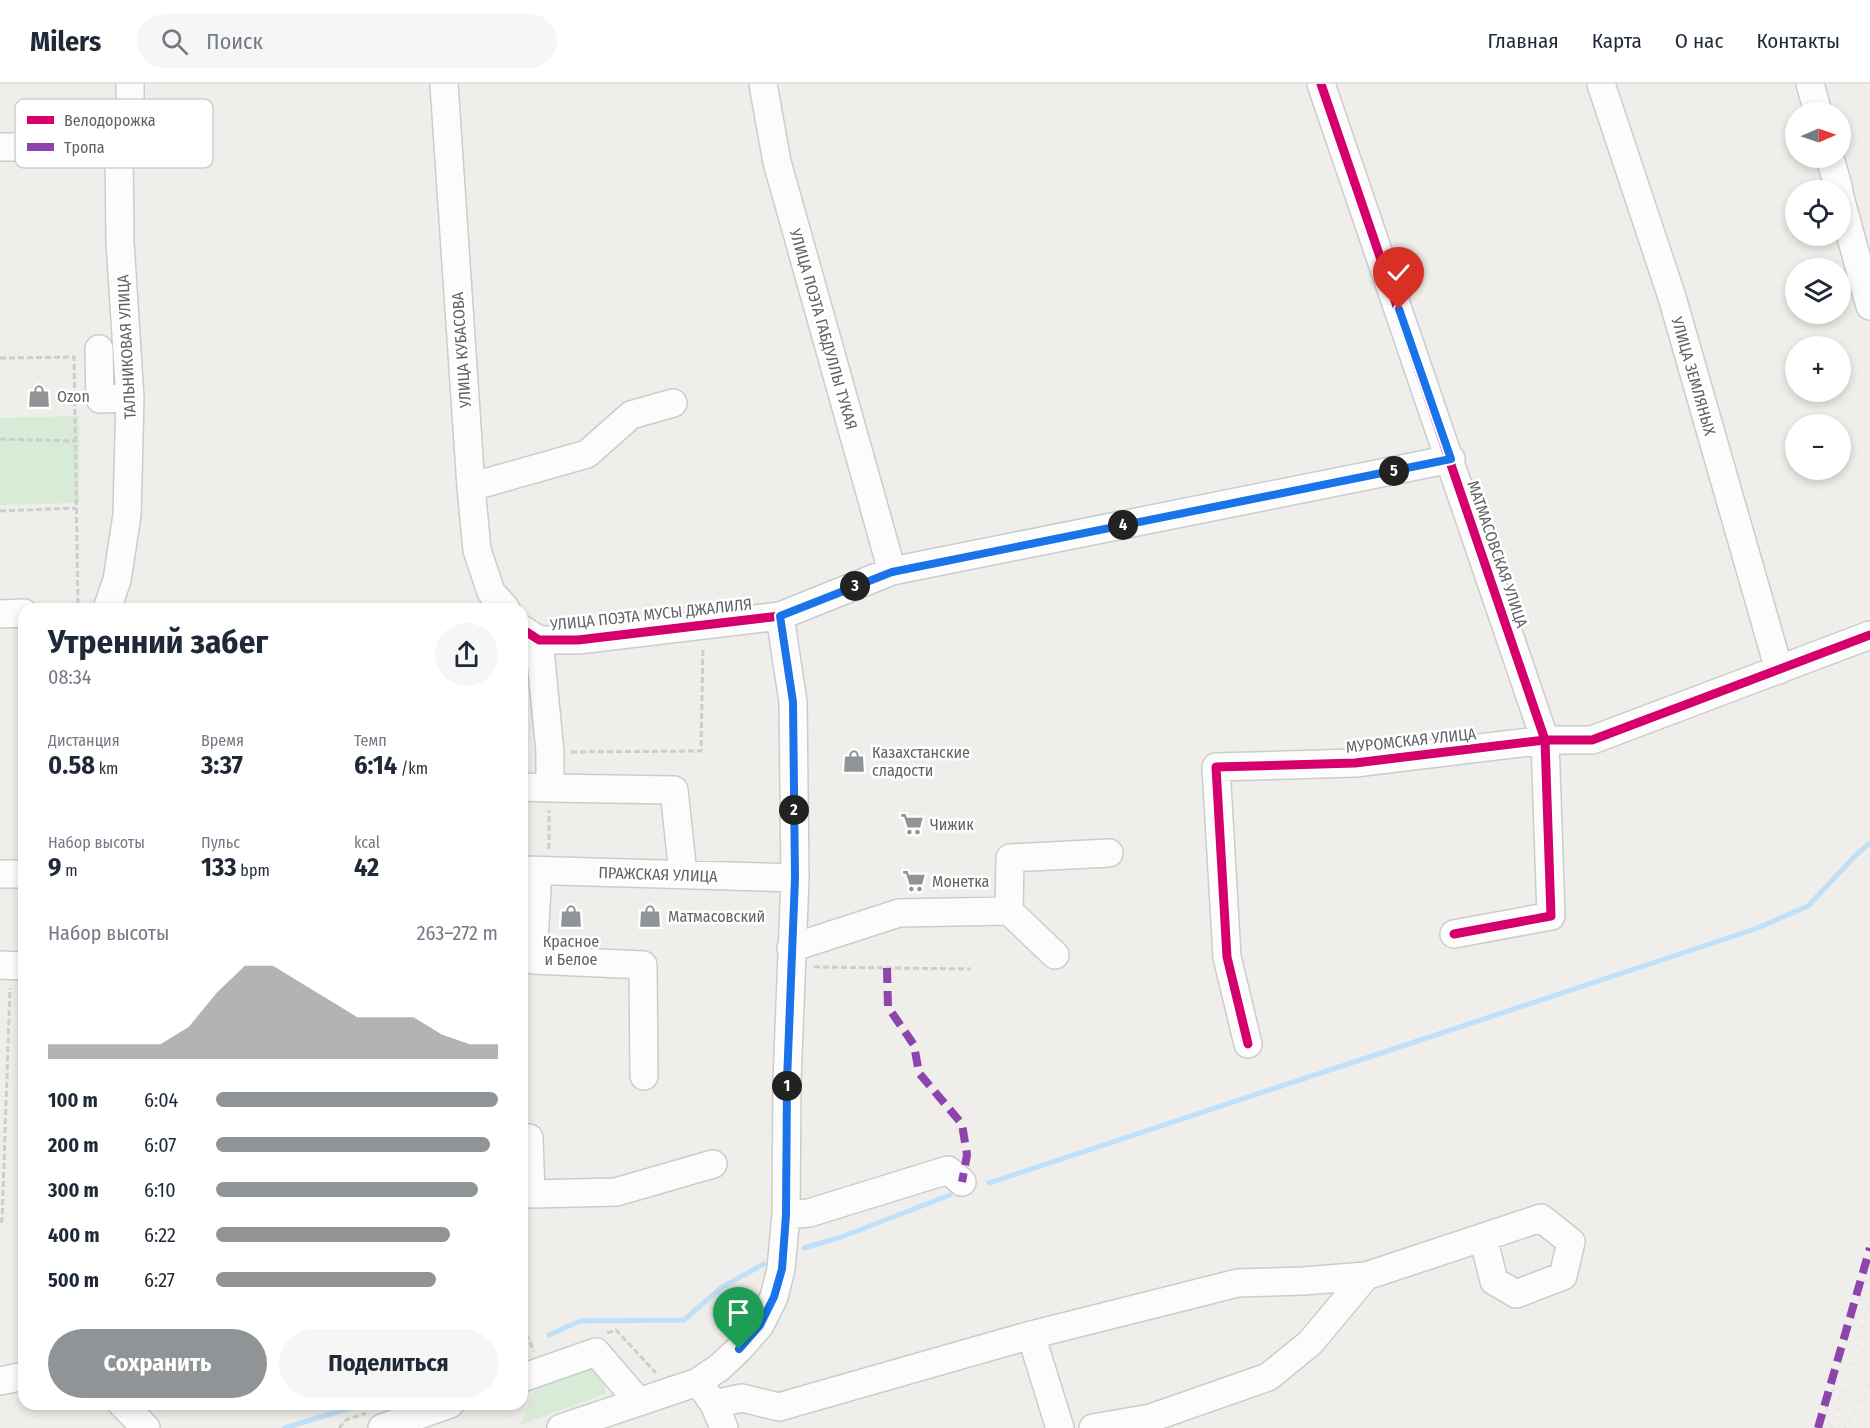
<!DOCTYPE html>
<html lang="ru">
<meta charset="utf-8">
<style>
body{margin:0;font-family:"Fira Sans Condensed",sans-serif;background:#f6f6f7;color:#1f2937;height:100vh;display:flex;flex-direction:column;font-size:22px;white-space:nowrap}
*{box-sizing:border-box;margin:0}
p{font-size:20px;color:#747a83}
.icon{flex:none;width:33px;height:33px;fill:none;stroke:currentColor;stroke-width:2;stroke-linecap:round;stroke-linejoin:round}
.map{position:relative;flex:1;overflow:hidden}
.side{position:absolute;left:18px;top:519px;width:510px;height:807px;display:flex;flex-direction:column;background:#fff;border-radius:18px;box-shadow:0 3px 9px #0003}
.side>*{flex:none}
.needle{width:39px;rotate:88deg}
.buttons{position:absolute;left:1785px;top:18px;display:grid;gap:12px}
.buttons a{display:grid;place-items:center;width:66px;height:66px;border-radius:50%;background:#fff;box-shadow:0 3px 9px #0003;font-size:30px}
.pin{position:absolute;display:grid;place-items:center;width:51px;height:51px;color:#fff;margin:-62px -26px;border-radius:50% 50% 50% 0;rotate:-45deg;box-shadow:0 0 6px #0007}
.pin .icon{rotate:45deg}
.km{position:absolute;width:30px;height:30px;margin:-15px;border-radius:50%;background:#222;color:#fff;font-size:16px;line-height:30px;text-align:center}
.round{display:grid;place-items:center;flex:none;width:63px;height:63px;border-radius:32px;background:#f6f6f7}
.overview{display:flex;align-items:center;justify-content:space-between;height:102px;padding:0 30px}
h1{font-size:33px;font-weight:700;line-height:45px}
.metrics{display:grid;grid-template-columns:repeat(3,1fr);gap:9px;height:102px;padding:6px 30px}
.metrics div{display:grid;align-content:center}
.metrics b{font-size:26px;font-weight:700}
.metrics small{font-size:16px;font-weight:400}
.metrics p{font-size:16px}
.chart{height:168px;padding:12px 30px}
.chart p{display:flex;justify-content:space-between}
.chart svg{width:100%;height:108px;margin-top:6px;fill:#919496;opacity:.7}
.action{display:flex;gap:12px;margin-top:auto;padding:12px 30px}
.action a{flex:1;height:69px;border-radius:36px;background:#919496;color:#fff;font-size:24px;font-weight:700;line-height:69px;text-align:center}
.action a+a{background:#f6f6f7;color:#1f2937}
ul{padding:0 30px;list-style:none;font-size:20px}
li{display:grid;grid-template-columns:96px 72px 1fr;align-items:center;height:45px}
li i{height:15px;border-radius:8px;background:#919496}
header{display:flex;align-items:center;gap:36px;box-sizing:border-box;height:84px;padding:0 30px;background:#fff;border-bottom:2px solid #e0e1e3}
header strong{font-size:28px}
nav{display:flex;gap:33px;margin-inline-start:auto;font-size:21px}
.search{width:420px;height:54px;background:#f6f6f7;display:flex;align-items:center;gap:15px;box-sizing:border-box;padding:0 21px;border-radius:33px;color:#747a83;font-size:22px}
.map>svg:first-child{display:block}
.green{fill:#d8ebd6}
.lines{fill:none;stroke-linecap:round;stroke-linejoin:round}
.stream{stroke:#bfe0f9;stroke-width:5}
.minor-casing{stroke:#cbcccc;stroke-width:30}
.path{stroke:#cacfcc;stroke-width:3;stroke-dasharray:6 3;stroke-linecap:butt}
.minor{stroke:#fdfcfc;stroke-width:27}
.rail{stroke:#e4e4e4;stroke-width:4.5;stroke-dasharray:1.5 8;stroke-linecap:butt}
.quiet{stroke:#8e44ad;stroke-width:8;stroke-dasharray:15 8;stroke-linecap:butt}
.cycleway-casing{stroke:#fff;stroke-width:13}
.cycleway{stroke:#d6006c;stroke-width:9}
.route-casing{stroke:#fff;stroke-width:12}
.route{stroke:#1a73e8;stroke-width:8}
.labels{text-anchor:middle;stroke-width:5;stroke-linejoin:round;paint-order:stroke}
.street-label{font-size:16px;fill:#5f6368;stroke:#fff}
.poi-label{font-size:16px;fill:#5f6368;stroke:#fff;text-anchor:start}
.key{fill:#fff;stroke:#cfd0d2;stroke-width:1.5}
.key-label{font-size:16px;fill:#5f6368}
</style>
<header>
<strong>Milers</strong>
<div class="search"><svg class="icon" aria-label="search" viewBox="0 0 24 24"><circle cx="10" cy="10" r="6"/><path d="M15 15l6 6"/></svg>Поиск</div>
<nav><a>Главная</a><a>Карта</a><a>О нас</a><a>Контакты</a></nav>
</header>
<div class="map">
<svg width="1870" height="1344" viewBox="0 0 1870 1344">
<rect width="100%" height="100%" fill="#efeeea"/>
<path class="green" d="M79,332V419L0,421V334Z
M590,1278L606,1293L605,1310L520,1341L538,1299Z"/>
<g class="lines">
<path class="stream" d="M989,1099L1755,845L1808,822L1857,770L1870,759
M804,1164L841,1153L950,1111
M549,1251L580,1237L684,1236L722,1203L764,1180
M285,1344L363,1320"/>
<g class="minor-casing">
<path id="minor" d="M444,0L471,403L477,466L491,508L506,525
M763,0L777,78L892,487
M1321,0L1545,656L1551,832L1454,850
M1601,0L1672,213L1779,586
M1810,0L1818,28
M0,63H119
M1830,74L1839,106
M1840,113L1870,222
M99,265L100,315L130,314
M471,403L587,370L631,331L673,319
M107,525L117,496L127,431L130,314L120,158L119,63L130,28V0
M0,530L24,529
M522,545L539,556H578L780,532L892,487L1451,375
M522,703L550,704V668L539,556
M550,704L674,706L683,790
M522,786L795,794
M538,787L533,876L643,881L644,992
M0,790H24
M1009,827L1055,871
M791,864L899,829L1009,827L1010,774L1109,769
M0,881L24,882
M1248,960L1227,873L1216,683L1355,679L1545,656H1592L1870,551
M522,1054H529L531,1110L616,1108L713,1080
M786,1131L809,1129L948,1086L962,1098
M1031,1251L1060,1344
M522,1294L596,1268L639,1318
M0,1297L24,1292
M704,1306L714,1320L724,1344
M122,1320L146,1344
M714,1320L742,1314L779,1323L1031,1251L1238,1199L1303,1197L1366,1192
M382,1344L450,1320
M561,1344L698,1298L720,1283L739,1265L760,1241L774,1213L781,1185L786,1131L787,997L795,794L793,618L780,532
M1093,1344L1151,1334L1268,1293L1310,1259L1366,1192L1541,1134L1571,1158L1563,1192L1516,1210L1494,1197L1483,1153"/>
</g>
<path class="path" d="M0,274L74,273L78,525
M0,355L75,357
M0,427L76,424
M571,668L701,667L703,563
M549,765V726
M814,883L971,885
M0,1137H2L10,904
M522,1242L534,1267
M607,1249L616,1246L656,1289
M339,1344L346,1336L366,1329"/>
<use href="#minor" class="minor"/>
<path class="rail" d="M1822,1344L1870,1181
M1832,1344L1870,1217
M1845,1344L1870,1298"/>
<path class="quiet" d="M887,884L888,923L914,961L919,989L962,1040L967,1071L962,1098
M1818,1344L1870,1164"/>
<g class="cycleway-casing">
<path id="cycleway" d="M1321,0L1545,656L1551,832L1454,850
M522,545L539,556H578L780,532L892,487L1451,375
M1248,960L1227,873L1216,683L1355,679L1545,656H1592L1870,551"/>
</g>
<use href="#cycleway" class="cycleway"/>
</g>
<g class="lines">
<g class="route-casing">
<path id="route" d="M739,1265L760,1241L774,1213L782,1185L786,1131L787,997L795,794L793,618L780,532L892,488L1451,375L1399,225"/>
</g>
<use href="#route" class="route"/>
</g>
<defs>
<g id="shop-bare" transform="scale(1.8)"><path d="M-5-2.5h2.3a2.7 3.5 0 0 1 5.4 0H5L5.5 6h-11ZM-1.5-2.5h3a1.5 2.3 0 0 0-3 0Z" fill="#919496" stroke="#fff" stroke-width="2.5" paint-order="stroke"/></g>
<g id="supermarket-bare" transform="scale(1.8)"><path d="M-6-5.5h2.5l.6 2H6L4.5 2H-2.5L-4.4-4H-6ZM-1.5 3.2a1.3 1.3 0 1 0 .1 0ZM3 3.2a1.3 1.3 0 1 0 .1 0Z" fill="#919496" stroke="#fff" stroke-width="2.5" paint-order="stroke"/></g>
</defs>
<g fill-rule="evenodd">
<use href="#shop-bare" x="39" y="312"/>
<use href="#shop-bare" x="854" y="677"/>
<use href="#supermarket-bare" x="912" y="740"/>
<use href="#supermarket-bare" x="914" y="797"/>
<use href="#shop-bare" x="571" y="832"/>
<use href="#shop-bare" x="650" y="832"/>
</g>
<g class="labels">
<g class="street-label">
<text transform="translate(824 245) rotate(74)" y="6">УЛИЦА ПОЭТА ГАБДУЛЛЫ ТУКАЯ</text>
<text transform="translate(126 263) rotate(-93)" y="6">ТАЛЬНИКОВАЯ УЛИЦА</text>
<text transform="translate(461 266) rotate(-94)" y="6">УЛИЦА КУБАСОВА</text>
<text transform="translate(1694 292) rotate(74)" y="6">УЛИЦА ЗЕМЛЯНЫХ</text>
<text transform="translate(1498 470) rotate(71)" y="6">МАТМАСОВСКАЯ УЛИЦА</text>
<text transform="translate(651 530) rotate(-6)" y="6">УЛИЦА ПОЭТА МУСЫ ДЖАЛИЛЯ</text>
<text transform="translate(1411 656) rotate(-6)" y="6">МУРОМСКАЯ УЛИЦА</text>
<text transform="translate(658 790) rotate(2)" y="6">ПРАЖСКАЯ УЛИЦА</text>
</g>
<g class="poi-label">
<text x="57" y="318">Ozon</text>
<text x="872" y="674">Казахстанские<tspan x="872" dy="18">сладости</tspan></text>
<text x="930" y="746">Чижик</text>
<text x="932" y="803">Монетка</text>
<text x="668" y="838">Матмасовский</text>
<text x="571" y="863" text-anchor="middle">Красное<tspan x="571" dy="18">и Белое</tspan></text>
</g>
</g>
<rect x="15" y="15" width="198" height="69" rx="9" class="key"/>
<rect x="27" y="32" width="27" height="8" fill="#d6006c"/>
<rect x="27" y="59" width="27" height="8" fill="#8e44ad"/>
<g class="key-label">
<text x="64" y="42">Велодорожка</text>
<text x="64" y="69">Тропа</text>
</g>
</svg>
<div class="buttons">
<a><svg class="needle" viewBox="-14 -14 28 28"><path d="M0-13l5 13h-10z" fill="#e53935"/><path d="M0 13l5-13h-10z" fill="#747a83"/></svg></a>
<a><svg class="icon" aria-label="locate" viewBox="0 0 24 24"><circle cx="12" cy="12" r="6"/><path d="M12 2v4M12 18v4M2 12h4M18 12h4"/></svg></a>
<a><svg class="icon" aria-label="layers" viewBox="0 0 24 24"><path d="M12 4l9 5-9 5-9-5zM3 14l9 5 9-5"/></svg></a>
<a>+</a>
<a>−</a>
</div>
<div class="pin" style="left:739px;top:1265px;background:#1e9e55"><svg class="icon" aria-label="arrive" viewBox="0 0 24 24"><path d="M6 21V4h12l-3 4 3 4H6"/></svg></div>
<div class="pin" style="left:1399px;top:225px;background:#d93025"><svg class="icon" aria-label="check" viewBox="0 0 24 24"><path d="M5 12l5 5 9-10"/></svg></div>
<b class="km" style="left:787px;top:1002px">1</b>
<b class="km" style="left:794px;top:726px">2</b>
<b class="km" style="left:855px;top:502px">3</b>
<b class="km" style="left:1123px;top:441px">4</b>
<b class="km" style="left:1394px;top:387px">5</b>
<section class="side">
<div class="overview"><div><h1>Утренний забег</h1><p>08:34</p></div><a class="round"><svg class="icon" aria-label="share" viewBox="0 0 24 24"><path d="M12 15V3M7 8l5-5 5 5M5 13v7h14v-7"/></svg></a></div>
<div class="metrics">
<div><p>Дистанция</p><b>0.58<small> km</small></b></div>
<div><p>Время</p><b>3:37</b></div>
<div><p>Темп</p><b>6:14<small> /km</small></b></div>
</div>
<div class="metrics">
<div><p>Набор высоты</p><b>9<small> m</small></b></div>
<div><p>Пульс</p><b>133<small> bpm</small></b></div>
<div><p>kcal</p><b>42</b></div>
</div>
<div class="chart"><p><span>Набор высоты</span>263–272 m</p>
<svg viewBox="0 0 160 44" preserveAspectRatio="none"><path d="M0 44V38L10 38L20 38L30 38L40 38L50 31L60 17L70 6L80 6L90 13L100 20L110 27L120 27L130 27L140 34L150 38L160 38V44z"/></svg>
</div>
<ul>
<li><b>100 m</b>6:04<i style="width:100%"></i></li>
<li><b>200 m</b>6:07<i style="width:97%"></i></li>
<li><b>300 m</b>6:10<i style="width:93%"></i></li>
<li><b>400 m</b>6:22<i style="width:83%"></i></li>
<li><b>500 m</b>6:27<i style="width:78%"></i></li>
</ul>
<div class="action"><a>Сохранить</a><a>Поделиться</a></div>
</section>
</div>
